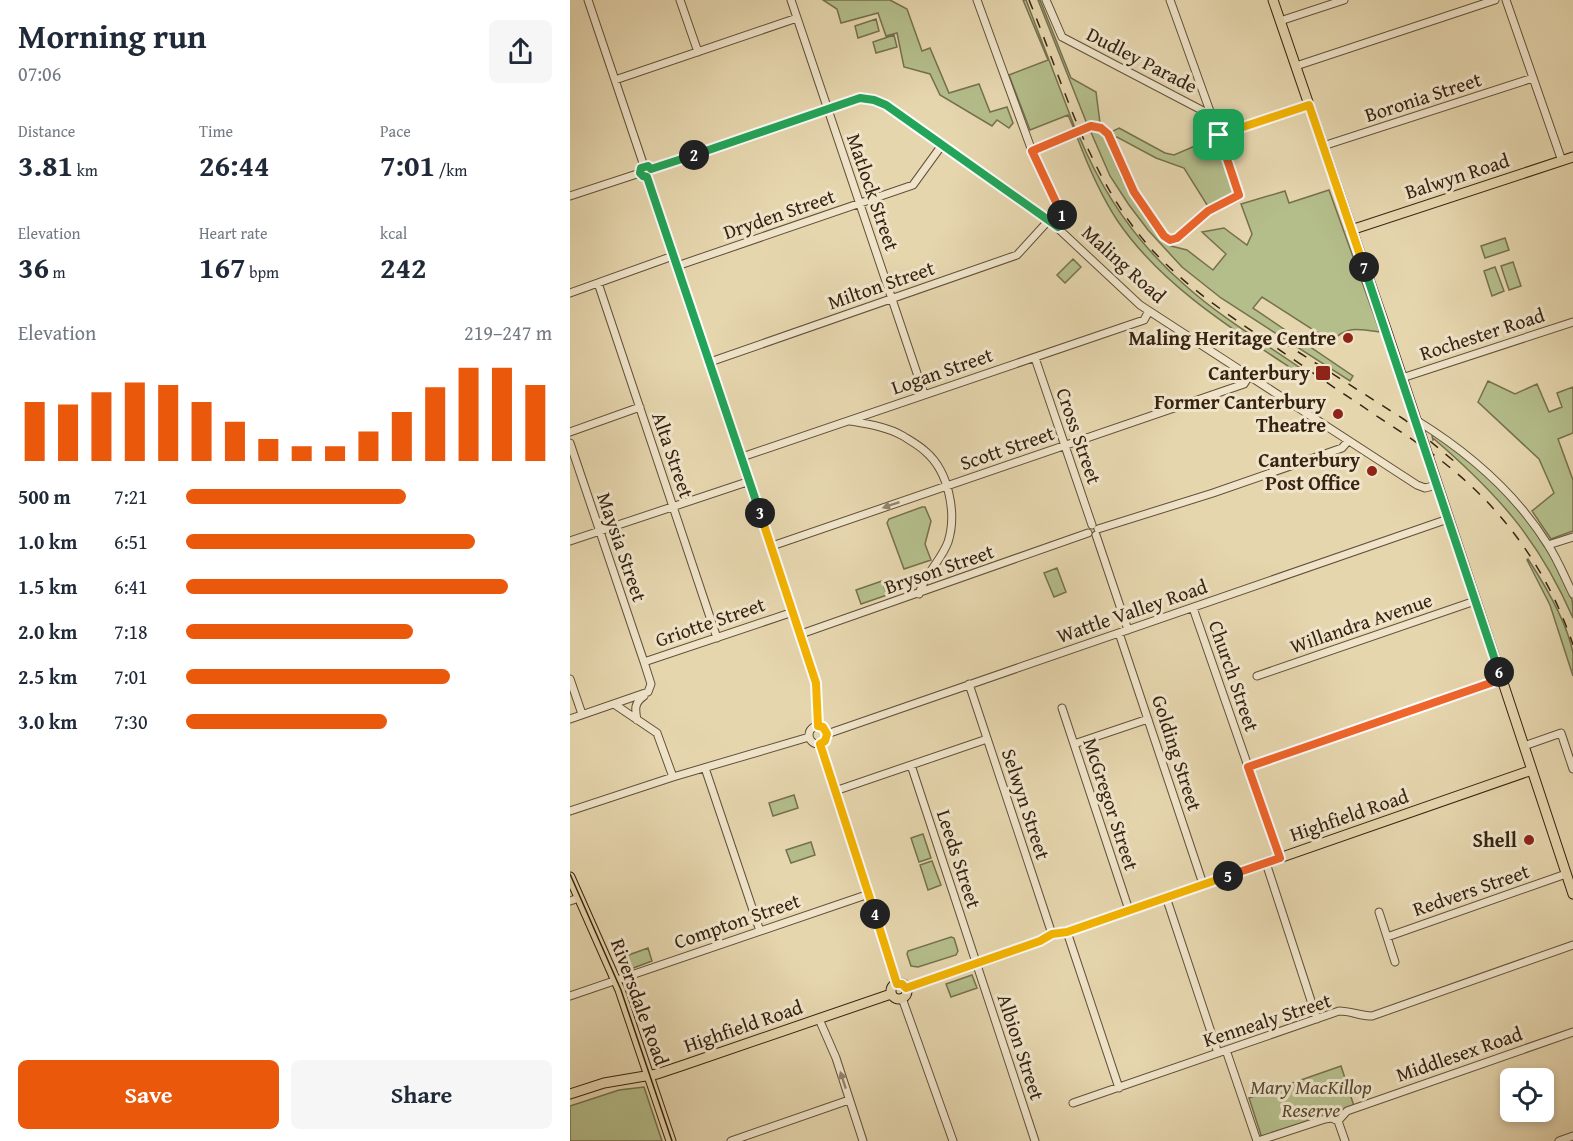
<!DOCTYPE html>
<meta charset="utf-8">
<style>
body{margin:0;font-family:"Gentium Book Plus",serif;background:#f6f6f7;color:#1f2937;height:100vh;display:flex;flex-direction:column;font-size:22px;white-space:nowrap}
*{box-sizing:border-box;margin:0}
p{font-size:20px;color:#747a83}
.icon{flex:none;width:33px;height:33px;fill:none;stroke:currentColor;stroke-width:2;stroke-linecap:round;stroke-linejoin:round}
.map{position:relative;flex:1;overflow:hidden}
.drawer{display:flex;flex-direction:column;background:#fff;width:570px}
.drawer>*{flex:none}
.controls{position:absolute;left:930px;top:1068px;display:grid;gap:12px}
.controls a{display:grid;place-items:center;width:54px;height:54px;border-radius:9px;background:#fff;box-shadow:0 3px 9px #0003;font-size:30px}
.pin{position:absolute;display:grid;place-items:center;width:51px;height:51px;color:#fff;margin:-26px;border-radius:12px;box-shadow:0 3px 9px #0006}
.km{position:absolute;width:30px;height:30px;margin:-15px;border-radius:50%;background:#222;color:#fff;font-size:16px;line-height:30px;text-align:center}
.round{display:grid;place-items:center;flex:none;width:63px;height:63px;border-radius:9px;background:#f6f6f7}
.head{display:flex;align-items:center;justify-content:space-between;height:102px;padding:0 18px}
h1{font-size:33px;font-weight:800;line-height:45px}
.figures{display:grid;grid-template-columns:repeat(3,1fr);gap:9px;height:102px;padding:6px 18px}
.figures div{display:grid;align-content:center}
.figures b{font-size:30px;font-weight:800}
.figures small{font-size:16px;font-weight:400}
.figures p{font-size:16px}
.chart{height:168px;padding:12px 18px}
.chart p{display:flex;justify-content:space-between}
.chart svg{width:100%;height:108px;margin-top:6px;stroke:#ea580c;stroke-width:6}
.action{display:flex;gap:12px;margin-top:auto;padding:12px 18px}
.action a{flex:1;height:69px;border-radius:9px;background:#ea580c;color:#fff;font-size:24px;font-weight:800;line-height:69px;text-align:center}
.action a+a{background:#f6f6f7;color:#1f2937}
ul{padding:0 18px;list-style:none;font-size:20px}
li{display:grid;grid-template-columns:96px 72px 1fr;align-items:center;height:45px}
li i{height:15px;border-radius:8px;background:#ea580c}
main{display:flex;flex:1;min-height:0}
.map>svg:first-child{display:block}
.green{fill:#b4be8b;stroke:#75704e;stroke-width:1.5}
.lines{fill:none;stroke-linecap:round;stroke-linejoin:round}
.minor-casing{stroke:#625038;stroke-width:9}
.major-casing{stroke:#362311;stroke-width:11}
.minor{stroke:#efe4ca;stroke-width:7}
.major{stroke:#e6d6ae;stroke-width:9}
.tram{stroke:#362311;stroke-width:1.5}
.rail{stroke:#362311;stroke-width:1.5;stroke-dasharray:10 10;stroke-linecap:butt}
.oneway{fill:#92846e}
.split-1-casing{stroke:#fff;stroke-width:12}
.split-2-casing{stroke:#fff;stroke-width:12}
.split-3-casing{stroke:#fff;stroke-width:12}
.split-4-casing{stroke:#fff;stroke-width:12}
.split-5-casing{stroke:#fff;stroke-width:12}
.split-6-casing{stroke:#fff;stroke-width:12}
.split-7-casing{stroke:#fff;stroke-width:12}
.split-8-casing{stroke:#fff;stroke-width:12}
.split-1{stroke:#f0652b;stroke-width:8}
.split-2{stroke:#22a559;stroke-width:8}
.split-3{stroke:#22a559;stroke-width:8}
.split-4{stroke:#f5b400;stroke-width:8}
.split-5{stroke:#f5b400;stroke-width:8}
.split-6{stroke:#f0652b;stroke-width:8}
.split-7{stroke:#22a559;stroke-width:8}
.split-8{stroke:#f5b400;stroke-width:8}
.poi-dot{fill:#8f2418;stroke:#efe4ca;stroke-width:2}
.labels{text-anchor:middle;stroke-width:6;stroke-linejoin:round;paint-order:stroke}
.street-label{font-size:20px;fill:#362311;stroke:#efe4ca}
.poi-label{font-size:20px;font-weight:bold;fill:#362311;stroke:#efe4ca;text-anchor:end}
.park-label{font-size:20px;font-style:italic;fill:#564a30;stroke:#efe4ca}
</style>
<main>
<section class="drawer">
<div class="head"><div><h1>Morning run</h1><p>07:06</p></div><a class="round"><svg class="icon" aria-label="share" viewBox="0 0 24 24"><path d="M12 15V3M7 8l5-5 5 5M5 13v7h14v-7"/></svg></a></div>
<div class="figures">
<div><p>Distance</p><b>3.81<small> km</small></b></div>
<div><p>Time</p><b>26:44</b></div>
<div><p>Pace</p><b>7:01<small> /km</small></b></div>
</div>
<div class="figures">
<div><p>Elevation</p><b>36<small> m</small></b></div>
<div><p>Heart rate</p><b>167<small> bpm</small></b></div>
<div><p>kcal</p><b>242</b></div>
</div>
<div class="chart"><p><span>Elevation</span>219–247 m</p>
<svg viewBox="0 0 160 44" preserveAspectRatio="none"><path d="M5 44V20M15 44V21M25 44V16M35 44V12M45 44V13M55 44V20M65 44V28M75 44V35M85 44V38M95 44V38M105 44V32M115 44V24M125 44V14M135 44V6M145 44V6M155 44V13"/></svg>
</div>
<ul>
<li><b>500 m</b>7:21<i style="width:60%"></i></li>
<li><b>1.0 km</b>6:51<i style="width:79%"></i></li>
<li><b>1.5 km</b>6:41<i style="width:88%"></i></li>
<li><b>2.0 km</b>7:18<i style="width:62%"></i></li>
<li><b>2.5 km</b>7:01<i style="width:72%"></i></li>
<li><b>3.0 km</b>7:30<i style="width:55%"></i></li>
</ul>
<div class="action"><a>Save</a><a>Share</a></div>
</section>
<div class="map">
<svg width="1003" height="1141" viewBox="0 0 1003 1141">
<rect width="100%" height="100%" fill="#e6d6ae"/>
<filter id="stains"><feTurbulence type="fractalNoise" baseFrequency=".00333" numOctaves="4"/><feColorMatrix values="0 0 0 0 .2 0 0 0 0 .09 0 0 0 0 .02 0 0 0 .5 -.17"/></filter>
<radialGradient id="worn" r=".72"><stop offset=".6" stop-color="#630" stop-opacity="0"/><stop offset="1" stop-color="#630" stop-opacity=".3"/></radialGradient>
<path class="green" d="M253,0H320L337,9L352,51L360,48L379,93L409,84L420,112L437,107L443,123L439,128L427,120L422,126L370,95L360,74L334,67L327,33L316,36L308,13L271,23L267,9Z
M453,0H456L505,128L504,129L498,115L460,130L439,75L478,60Z
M468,0H470L501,78L526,92L530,123L517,124Z
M306,19L309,31L288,38L285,26Z
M324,35L327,47L306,53L303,42Z
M549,128L595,153L604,155L646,137L665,196L639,208L614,168L586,158L547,137L544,138L541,132Z
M524,129L531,130L552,179L594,239L601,246L617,250L643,270L656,254L632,232L654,228L677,245L682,234L671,204L715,191L719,203L759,190L810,332C791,329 774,325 762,342L692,297L683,308L783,376L780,381L651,298L612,267L578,230L559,205L540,176L520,130Z
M509,136C533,194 569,246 617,287C653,319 696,344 736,372L733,376C668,333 591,286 547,220C530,194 518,166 507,137Z
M935,238L939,250L915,258L911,246Z
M503,259L511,267L495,283L487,275Z
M943,262L951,286L939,290L931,266Z
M925,267L934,291L922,296L914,271Z
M918,381L945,394L967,384L979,412L992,407L987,393L1003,387V433L988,439L1003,480V531L981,539L962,511L984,493L969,459L908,402Z
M865,435C879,446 895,456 909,468C944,499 989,555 1002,600C1003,605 1003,612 1003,618C969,540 928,494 864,439L863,440L862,436Z
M352,507H355L361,521L355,544L361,560L334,569L317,523L319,519Z
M958,559C975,585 997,622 1003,653C1003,660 1003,669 1003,676L980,605L957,560Z
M487,568L496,592L484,597L474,573Z
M312,581L317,595L291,604L286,590Z
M224,795L228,808L203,816L199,803Z
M353,834L361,858L349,862L341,838Z
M241,842L245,855L221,863L216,850Z
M362,861L371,885L358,890L350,865Z
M381,937L384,938L388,951L386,955L348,967L341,966L337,954L338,951Z
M78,948L82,961L58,970L53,957Z
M402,975L407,988L381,997L376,984Z
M771,1066L784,1106L692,1138L679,1098Z
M74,1087L92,1141H0V1106L49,1090Z"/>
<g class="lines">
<g class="minor-casing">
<path id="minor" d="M18,0L74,166
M110,0L128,52
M221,0L354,394
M407,0L462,151L492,212L493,221L488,227
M476,0L492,37L641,115
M936,0L992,161
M710,21L774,0
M726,66L925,0
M45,80L227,18
M649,135L739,106
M753,146L963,78
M462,151L521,126L531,128L538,134L564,192L594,236L600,240L607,238L638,211L668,197L669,192L600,0
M81,169L290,98L304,100L316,105L479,220L570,305L847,485L855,488L867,485
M77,176L246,683L248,726
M0,196L70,173
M107,266L343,185L372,145
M28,283L147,638
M0,293L103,256
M465,358L522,525
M140,362L447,255L479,220
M832,378L1003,322
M846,420C898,452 945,492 978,545C988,560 995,578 1003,594
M280,421C298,424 318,427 333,436C341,441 350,446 356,452C379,472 387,514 378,542C371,561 354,575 349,594
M0,432L70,407
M0,443L74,662
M172,457L574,320L579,311
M528,529L643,493L772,448L778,441
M526,535L558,630
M0,541L180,481
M978,545L1003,537
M202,546L674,384L679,376
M623,608L710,858
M549,633L633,884
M231,634L518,533
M687,676L905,601
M0,679L12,714
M399,684L482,934
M44,704L87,733L103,777
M492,708L559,910
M0,719L78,692L81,684L74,662L223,612
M67,720C65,709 64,703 74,696
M239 735a9 9 0 1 1 18 0a9 9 0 1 1-18 0Z
M257,734L878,519
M250,744L327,984
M504,744L578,719
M954,746L991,733L1003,769
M341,765L465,1141
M678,767L932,679
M135,768L190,931
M265,791L417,739
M0,811L103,777L239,737
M696,863L747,1019
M596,897L648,1053
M0,901L9,898
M809,912L825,962
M497,932L549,1088
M817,937L996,874
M0,996L299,894
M332,998L383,1141
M249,1019L266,1058L293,1141
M656,1050L687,1141
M503,1103L769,1011C781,1011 790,1016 802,1016L1003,945
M768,1121L777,1111L1003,1032
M768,1121L775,1141
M161,1141L279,1100
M688,1141L755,1119L762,1118L768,1121
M989,1141L1003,1136"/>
</g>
<g class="major-casing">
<path id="major" d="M703,0L816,329L1003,894
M781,230L1003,157
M0,877L50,990L101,1141
M321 991a8 8 0 1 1 16 0a8 8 0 1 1-16 0Z
M336,988L470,941L482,934L497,932L962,770
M0,1094L34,1083L87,1074L111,1066L321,994"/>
</g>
<use href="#minor" class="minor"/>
<use href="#major" class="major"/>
<path class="tram" d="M0,874L51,990L102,1141"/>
<path class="rail" d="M459,0C495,87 519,182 585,253C618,288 656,313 695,340C726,361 757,383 789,404C818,424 850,443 878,466C936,512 980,575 1003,645
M711,341L835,420L885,462"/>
</g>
<defs><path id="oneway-solid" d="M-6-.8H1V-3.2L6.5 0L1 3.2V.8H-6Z" transform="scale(1.5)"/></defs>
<g class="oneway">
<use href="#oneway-solid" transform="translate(321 505) rotate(161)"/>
<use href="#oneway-solid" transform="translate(273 1080) rotate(-108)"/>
</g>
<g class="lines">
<g class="split-1-casing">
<path id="split-1" d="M492,215L462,151L521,126L531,128L538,134L564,192L594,236L600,240L607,238L638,211L669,195L649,135"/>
</g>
<g class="split-2-casing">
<path id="split-2" d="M124,155L290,98L304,100L316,105L488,227L493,221L492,215"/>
</g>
<g class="split-3-casing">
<path id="split-3" d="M124,155L81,169L78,166L71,168L70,173L73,176L77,177L190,513"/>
</g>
<g class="split-4-casing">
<path id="split-4" d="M190,513L246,683L248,726L253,727L257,734L255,741L250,744L305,914"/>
</g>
<g class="split-5-casing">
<path id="split-5" d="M305,914L327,984H332L336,988L470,941L482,934L497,932L658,876"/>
</g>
<g class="split-6-casing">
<path id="split-6" d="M658,876L710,858L678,767L932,679L929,672"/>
</g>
<g class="split-7-casing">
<path id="split-7" d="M794,267L929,672"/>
</g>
<g class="split-8-casing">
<path id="split-8" d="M649,135L739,105L794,267"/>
</g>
<use href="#split-1" class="split-1"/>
<use href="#split-2" class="split-2"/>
<use href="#split-3" class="split-3"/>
<use href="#split-4" class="split-4"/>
<use href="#split-5" class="split-5"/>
<use href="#split-6" class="split-6"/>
<use href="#split-7" class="split-7"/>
<use href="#split-8" class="split-8"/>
</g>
<g class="poi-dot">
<circle cx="778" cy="338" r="6"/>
<rect x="745" y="365" width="16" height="16" rx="3"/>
<circle cx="768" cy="414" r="6"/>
<circle cx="802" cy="471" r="6"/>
<circle cx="959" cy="840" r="6"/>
</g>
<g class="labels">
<g class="street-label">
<text transform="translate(572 60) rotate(27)" y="7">Dudley Parade</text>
<text transform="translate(853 97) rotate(-18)" y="7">Boronia Street</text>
<text transform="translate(887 176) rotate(-18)" y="7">Balwyn Road</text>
<text transform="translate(303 192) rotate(71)" y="7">Matlock Street</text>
<text transform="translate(209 214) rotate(-19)" y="7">Dryden Street</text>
<text transform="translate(554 264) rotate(42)" y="7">Maling Road</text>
<text transform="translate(311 285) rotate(-19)" y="7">Milton Street</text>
<text transform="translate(912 334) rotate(-18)" y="7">Rochester Road</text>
<text transform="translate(372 371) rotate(-19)" y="7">Logan Street</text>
<text transform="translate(509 436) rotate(71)" y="7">Cross Street</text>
<text transform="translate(437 448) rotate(-19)" y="7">Scott Street</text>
<text transform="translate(103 455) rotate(71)" y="7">Alta Street</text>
<text transform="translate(52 547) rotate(71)" y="7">Maysia Street</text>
<text transform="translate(369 569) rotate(-19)" y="7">Bryson Street</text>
<text transform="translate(562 611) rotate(-19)" y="7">Wattle Valley Road</text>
<text transform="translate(140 622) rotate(-19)" y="7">Griotte Street</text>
<text transform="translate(791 623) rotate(-19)" y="7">Willandra Avenue</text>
<text transform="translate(664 676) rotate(71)" y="7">Church Street</text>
<text transform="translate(607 753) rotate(72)" y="7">Golding Street</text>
<text transform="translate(456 804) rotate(72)" y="7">Selwyn Street</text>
<text transform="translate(541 804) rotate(72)" y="7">McGregor Street</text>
<text transform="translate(779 815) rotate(-19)" y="7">Highfield Road</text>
<text transform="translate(389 859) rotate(72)" y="7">Leeds Street</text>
<text transform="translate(901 890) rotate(-19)" y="7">Redvers Street</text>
<text transform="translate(167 921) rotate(-19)" y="7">Compton Street</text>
<text transform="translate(70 1002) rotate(70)" y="7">Riversdale Road</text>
<text transform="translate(697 1020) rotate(-18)" y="7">Kennealy Street</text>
<text transform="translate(173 1026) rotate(-19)" y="7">Highfield Road</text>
<text transform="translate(451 1047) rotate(72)" y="7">Albion Street</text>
<text transform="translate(889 1054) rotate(-19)" y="7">Middlesex Road</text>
</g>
<g class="poi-label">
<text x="766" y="345">Maling Heritage Centre</text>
<text x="740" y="380">Canterbury</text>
<text x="756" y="409">Former Canterbury<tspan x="756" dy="23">Theatre</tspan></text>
<text x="790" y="467">Canterbury<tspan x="790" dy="23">Post Office</tspan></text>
<text x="947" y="847">Shell</text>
</g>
<g class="park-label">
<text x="741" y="1094">Mary MacKillop<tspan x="741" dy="23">Reserve</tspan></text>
</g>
</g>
<rect width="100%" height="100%" filter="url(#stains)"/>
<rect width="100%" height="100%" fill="url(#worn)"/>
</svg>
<div class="controls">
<a><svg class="icon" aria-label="locate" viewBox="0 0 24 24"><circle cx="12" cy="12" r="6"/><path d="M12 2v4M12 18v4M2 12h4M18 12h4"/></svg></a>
</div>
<div class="pin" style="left:649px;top:135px;background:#1e9e55"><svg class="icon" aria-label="arrive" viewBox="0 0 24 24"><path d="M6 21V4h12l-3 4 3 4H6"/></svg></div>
<b class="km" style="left:492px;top:215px">1</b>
<b class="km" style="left:124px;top:155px">2</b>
<b class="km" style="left:190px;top:513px">3</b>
<b class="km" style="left:305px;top:914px">4</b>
<b class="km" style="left:658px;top:876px">5</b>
<b class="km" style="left:929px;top:672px">6</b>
<b class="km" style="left:794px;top:267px">7</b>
</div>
</main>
